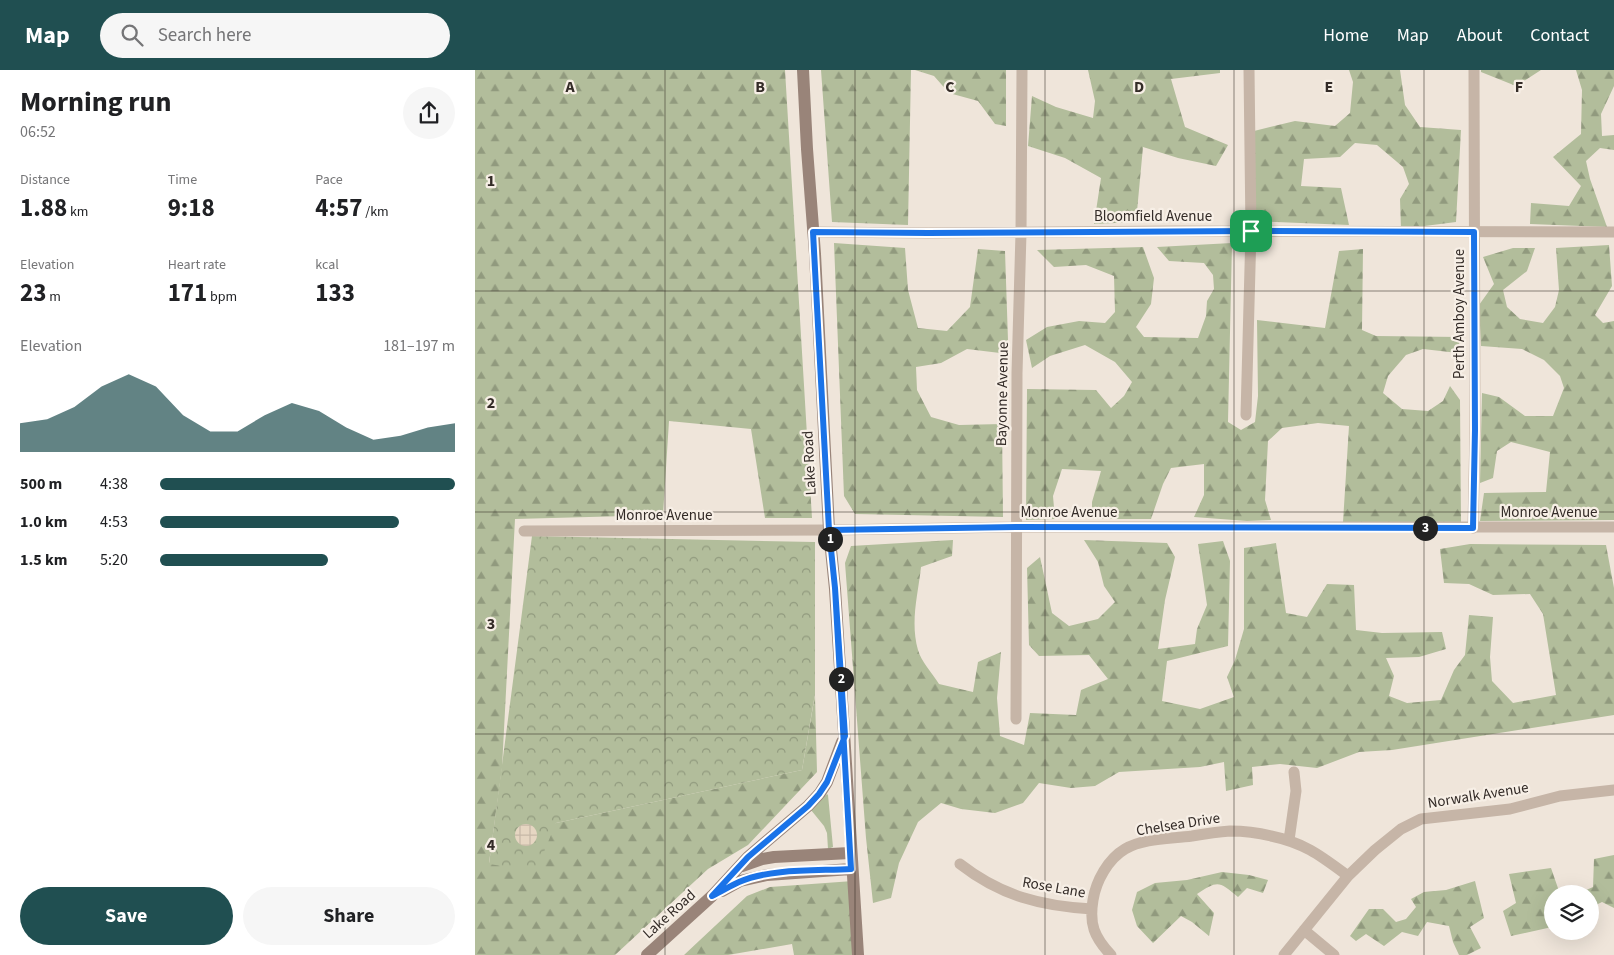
<!DOCTYPE html>
<meta charset="utf-8">
<style>
body{margin:0;font-family:"Source Sans 3",sans-serif;background:#f6f6f6;color:#202124;height:100vh;display:flex;flex-direction:column;font-size:19px;white-space:nowrap}
*{box-sizing:border-box;margin:0}
p{font-size:16px;color:#757577}
.icon{flex:none;width:28px;height:28px;fill:none;stroke:currentColor;stroke-width:2;stroke-linecap:round;stroke-linejoin:round}
.map{position:relative;flex:1;overflow:hidden}
.details{display:flex;flex-direction:column;background:#fff;width:475px}
.details>*{flex:none}
.tools{position:absolute;left:1069px;top:815px;display:grid;gap:10px}
.tools a{display:grid;place-items:center;width:55px;height:55px;border-radius:50%;background:#fff;box-shadow:0 5px 20px #0002;font-size:25px}
.pin{position:absolute;display:grid;place-items:center;width:42px;height:42px;color:#fff;margin:-21px;border-radius:10px;box-shadow:0 2px 8px #0006}
.km{position:absolute;width:25px;height:25px;margin:-12px;border-radius:50%;background:#222;color:#fff;font-size:14px;line-height:25px;text-align:center}
.round{display:grid;place-items:center;flex:none;width:52px;height:52px;border-radius:26px;background:#f6f6f6}
.head{display:flex;align-items:center;justify-content:space-between;height:85px;padding:0 20px}
h1{font-size:28px;font-weight:700;line-height:38px}
.figures{display:grid;grid-template-columns:repeat(3,1fr);gap:8px;height:85px;padding:5px 20px}
.figures div{display:grid;align-content:center}
.figures b{font-size:25px;font-weight:700}
.figures small{font-size:14px;font-weight:400}
.figures p{font-size:14px}
.chart{height:140px;padding:10px 20px}
.chart p{display:flex;justify-content:space-between}
.chart svg{width:100%;height:90px;margin-top:5px;fill:#204f51;opacity:.7}
.button{display:flex;gap:10px;margin-top:auto;padding:10px 20px}
.button a{flex:1;height:58px;border-radius:30px;background:#204f51;color:#fff;font-size:20px;font-weight:700;line-height:58px;text-align:center}
.button a+a{background:#f6f6f6;color:#202124}
ul{padding:0 20px;list-style:none;font-size:16px}
li{display:grid;grid-template-columns:80px 60px 1fr;align-items:center;height:38px}
li i{height:12px;border-radius:6px;background:#204f51}
header{display:flex;align-items:center;gap:30px;box-sizing:border-box;height:70px;padding:0 25px;background:#204f51;color:#fff}
header strong{font-size:24px}
nav{display:flex;gap:28px;margin-inline-start:auto;font-size:18px}
.search{width:350px;height:45px;background:#f6f6f6;display:flex;align-items:center;gap:12px;box-sizing:border-box;padding:0 18px;border-radius:28px;color:#757577;font-size:19px}
main{display:flex;flex:1;min-height:0}
.map>svg:first-child{display:block}
.green{fill:#b2bd9b}
.forest{fill:url(#forest-firs)}
.park{fill:url(#park-crowns)}
.plaza{fill:url(#plaza-grid)}
.lines{fill:none;stroke-linecap:round;stroke-linejoin:round}
.street{stroke:#c6b5a7;stroke-width:11}
.secondary{stroke:#998479;stroke-width:12}
.route-casing{stroke:#fff;stroke-width:10}
.route{stroke:#1a73e8;stroke-width:6}
.grid{fill:none;stroke:#332b27;stroke-width:1;stroke-opacity:0.55}
.labels{text-anchor:middle;stroke-width:4.5;stroke-linejoin:round;paint-order:stroke}
.street-label{font-size:15px;fill:#332b27;stroke:#f7efe6}
.grid-label{font-size:16px;text-anchor:middle;font-weight:bold;fill:#332b27;stroke:#f7efe6;stroke-width:4.5;stroke-linejoin:round;paint-order:stroke}
</style>
<header>
<strong>Map</strong>
<div class="search"><svg class="icon" aria-label="search" viewBox="0 0 24 24"><circle cx="10" cy="10" r="6"/><path d="M15 15l6 6"/></svg>Search here</div>
<nav><a>Home</a><a>Map</a><a>About</a><a>Contact</a></nav>
</header>
<main>
<section class="details">
<div class="head"><div><h1>Morning run</h1><p>06:52</p></div><a class="round"><svg class="icon" aria-label="share" viewBox="0 0 24 24"><path d="M12 15V3M7 8l5-5 5 5M5 13v7h14v-7"/></svg></a></div>
<div class="figures">
<div><p>Distance</p><b>1.88<small> km</small></b></div>
<div><p>Time</p><b>9:18</b></div>
<div><p>Pace</p><b>4:57<small> /km</small></b></div>
</div>
<div class="figures">
<div><p>Elevation</p><b>23<small> m</small></b></div>
<div><p>Heart rate</p><b>171<small> bpm</small></b></div>
<div><p>kcal</p><b>133</b></div>
</div>
<div class="chart"><p><span>Elevation</span>181–197 m</p>
<svg viewBox="0 0 160 44" preserveAspectRatio="none"><path d="M0 44V30L10 28L20 22L30 12L40 6L50 12L60 26L70 34L80 34L90 26L100 20L110 24L120 32L130 38L140 36L150 32L160 30V44z"/></svg>
</div>
<ul>
<li><b>500 m</b>4:38<i style="width:100%"></i></li>
<li><b>1.0 km</b>4:53<i style="width:81%"></i></li>
<li><b>1.5 km</b>5:20<i style="width:57%"></i></li>
</ul>
<div class="button"><a>Save</a><a>Share</a></div>
</section>
<div class="map">
<svg width="1139" height="885" viewBox="0 0 1139 885">
<defs>
<pattern id="forest-firs" width="22" height="20" patternUnits="userSpaceOnUse" patternTransform="scale(1.25)"><rect width="22" height="20" fill="#b2bd9b"/><path d="M5 1l3.5 6h-7zM16 11l3.5 6h-7z" fill="#919a7e"/></pattern>
<pattern id="park-crowns" width="20" height="18" patternUnits="userSpaceOnUse" patternTransform="scale(1.25)"><rect width="20" height="18" fill="#b2bd9b"/><path d="M2 6a3 3 0 1 1 6 0M12 15a3 3 0 1 1 6 0" fill="none" stroke="#919a7e"/></pattern>
<pattern id="plaza-grid" width="8" height="8" patternUnits="userSpaceOnUse" patternTransform="scale(1.25)"><rect width="8" height="8" fill="#e6d6c2"/><path d="M0 4h8M4 0v8" fill="none" stroke="#c6b8a7"/></pattern>
</defs>
<rect width="100%" height="100%" fill="#efe5da"/>
<path class="green" d="M352,724L353,725L358,777L353,779L352,763L349,756L336,740Z"/>
<path class="forest" d="M0,0H310L337,448H290L276,359L194,351L188,445L40,449L27,698L14,793L81,753L327,700L340,625L342,702L273,775L233,799L140,885H0Z
M346,0H436L433,155L357,152Z
M440,0H531V56L520,54L503,31L474,23L459,6Z
M613,0H745V3L696,9L710,57L753,75L741,96L703,88L668,77L661,152L619,154L626,108L590,88L553,76L557,26L581,37L618,48L620,31Z
M874,0H925L930,35L945,57L986,60L981,152L926,159L925,129L934,114L928,97L902,75L880,73L865,87L829,89L826,116L866,118L874,155L778,151L779,61L820,51L860,56L875,43L878,12Z
M1006,0H1066L1041,16L1006,2Z
M1101,0H1139V16L1126,44L1127,66L1139,65V80L1125,78L1111,91L1115,109L1132,157L1055,154L1056,133L1094,136L1106,116L1078,87L1106,64L1107,20Z
M359,173L430,178L433,220L443,258L472,261L495,237L503,179L530,181L533,270L525,283L492,279L466,293L441,297L442,320L456,347L484,355L527,354L528,447L380,444L369,426Z
M757,173L753,352L766,360L780,352L783,326L782,250L850,258L864,181L888,179L887,260L901,266L985,267L983,283L948,279L931,285L913,306L908,323L927,339L953,341L968,331L975,316L985,330L986,453L868,452L874,356L843,353L807,358L793,371L790,430L796,450L772,451L719,447L729,425V394L696,398L688,414L676,449H617V432L626,401L587,399L578,426L580,449L551,450L552,319L621,320L636,338L649,326L657,312L640,292L610,275L575,286L557,298L551,270L572,257L604,251L630,253L640,242L639,206L611,195L579,197L562,180L668,177L679,208L676,234L661,257L669,267L723,268L731,246L732,231L739,219L738,205L729,193L694,191L682,177Z
M1134,175L1137,216L1120,245L1128,253L1139,251V450L1005,451L1009,423L1071,422L1075,382L1036,372L1022,381L1018,408L1005,413L1007,323L1024,327L1050,346H1078L1089,318L1085,306L1069,290L1047,279L1006,276L1004,235L1019,214L1008,187L1038,178H1060L1052,201L1028,220L1032,237L1045,249L1068,253L1080,237L1084,220L1081,178Z
M478,470L477,486L446,497C443,525 435,552 443,580C446,591 457,603 464,614L498,622L503,592L526,582L522,628L525,666L549,675L555,643L601,645L606,620L633,609L614,585L564,586L554,575L552,498L565,487L577,543L594,556L623,549L640,532L629,516L623,492L609,470L692,473L700,487L690,530L683,579L720,574L722,559L732,535L723,474L748,471L755,491L753,576L692,591L687,631L725,639L759,627L752,607L760,590L769,559V478L801,473L811,543L832,547L852,514L879,515L881,560L907,563L967,562L971,579L944,587L911,588L919,606L914,626L932,633L966,630L979,600L990,585L994,545L1018,547L1015,587L1017,611L1038,633L1081,625L1068,544L1055,524L1018,525L994,514L969,513L965,479L995,474L1131,475L1139,518V645L917,680L884,682L842,698L805,694L777,697L778,715L751,721L749,692L725,697L644,702L620,716L596,718L564,713L548,733L520,743L486,739L466,733L443,752L424,793L416,828L398,833L391,768L370,493L376,476Z
M1139,785V838L1127,832L1115,838V824H1102L1118,817L1119,789Z
M1076,798L1085,824H1078L1077,857L1036,866L1028,841L1041,833L1034,804Z
M747,802L774,805L793,810L788,823L772,818L763,827C744,811 743,810 722,824L739,843L734,866L717,852L706,846L678,873L662,856L657,840L662,822L680,813L712,810Z
M378,811L383,885H319L317,874L253,885H209L272,826L295,817Z
M1000,811L1009,848L995,857L1006,878L992,885H984L978,872L974,856L952,852L943,866L927,862L909,876L891,864L881,871L875,866L894,839H908L921,852L931,849L941,837L936,829L949,822L971,820Z"/>
<path class="park" d="M57,466L340,472V624L327,700L81,753L61,801L14,794Z"/>
<path class="plaza" d="M40 765a11 11 0 1 1 22 0a11 11 0 1 1-22 0Z"/>
<g class="lines">
<path class="street" d="M338,162L453,163L701,161L1139,162
M771,345L776,161L774,0
M998,458L1000,360L999,0
M49,461L354,460L541,457H1139
M541,649L542,303L546,163L547,0
M814,770L821,721L819,702
M485,794C526,826 566,836 617,839
M829,860L859,885
M636,885C619,867 614,854 618,830C621,811 633,789 650,779C669,768 695,769 717,766C729,764 742,762 755,761C767,761 784,763 796,766C830,773 846,786 873,806
M809,885L873,806L900,780L926,759L946,749L1035,739L1085,726L1139,720"/>
<path class="secondary" d="M328,0L332,79L340,184L354,460L360,519L383,885
M267,796L287,789L299,787L375,783
M247,821L265,811L292,805L376,799
M172,885L237,826L273,787L333,736L345,723L352,712L367,672"/>
</g>
<g class="lines">
<g class="route-casing">
<path id="route" d="M776,161L453,163L338,162L354,460L360,518L376,799C342,801 296,798 264,812C255,816 246,822 237,826L273,787L333,736L344,724L352,712L370,666L360,518L354,460L541,457L998,458L1000,360L999,162L776,161"/>
</g>
<use href="#route" class="route"/>
</g>
<path class="grid" d="M190,0V885M380,0V885M570,0V885M759,0V885M949,0V885M0,221H1139M0,442H1139M0,664H1139"/>
<g class="labels">
<g class="street-label">
<text x="678" y="151">Bloomfield Avenue</text>
<text transform="translate(984 244) rotate(-90)" y="5">Perth Amboy Avenue</text>
<text transform="translate(527 324) rotate(-89)" y="5">Bayonne Avenue</text>
<text transform="translate(334 393) rotate(-93)" y="5">Lake Road</text>
<text x="594" y="447">Monroe Avenue</text>
<text x="1074" y="447">Monroe Avenue</text>
<text x="189" y="450">Monroe Avenue</text>
<text transform="translate(1003 725) rotate(-9)" y="5">Norwalk Avenue</text>
<text transform="translate(703 754) rotate(-9)" y="5">Chelsea Drive</text>
<text transform="translate(579 817) rotate(10)" y="5">Rose Lane</text>
<text transform="translate(194 844) rotate(-42)" y="5">Lake Road</text>
</g>
</g>
<g class="grid-label">
<text x="95" y="22">A</text>
<text x="285" y="22">B</text>
<text x="475" y="22">C</text>
<text x="664" y="22">D</text>
<text x="854" y="22">E</text>
<text x="1044" y="22">F</text>
<text x="16" y="116">1</text>
<text x="16" y="338">2</text>
<text x="16" y="559">3</text>
<text x="16" y="780">4</text>
</g>
</svg>
<div class="tools">
<a><svg class="icon" aria-label="layers" viewBox="0 0 24 24"><path d="M12 4l9 5-9 5-9-5zM3 14l9 5 9-5"/></svg></a>
</div>
<div class="pin" style="left:776px;top:161px;background:#1e9e55"><svg class="icon" aria-label="arrive" viewBox="0 0 24 24"><path d="M6 21V4h12l-3 4 3 4H6"/></svg></div>
<b class="km" style="left:355px;top:469px">1</b>
<b class="km" style="left:366px;top:609px">2</b>
<b class="km" style="left:950px;top:458px">3</b>
</div>
</main>
